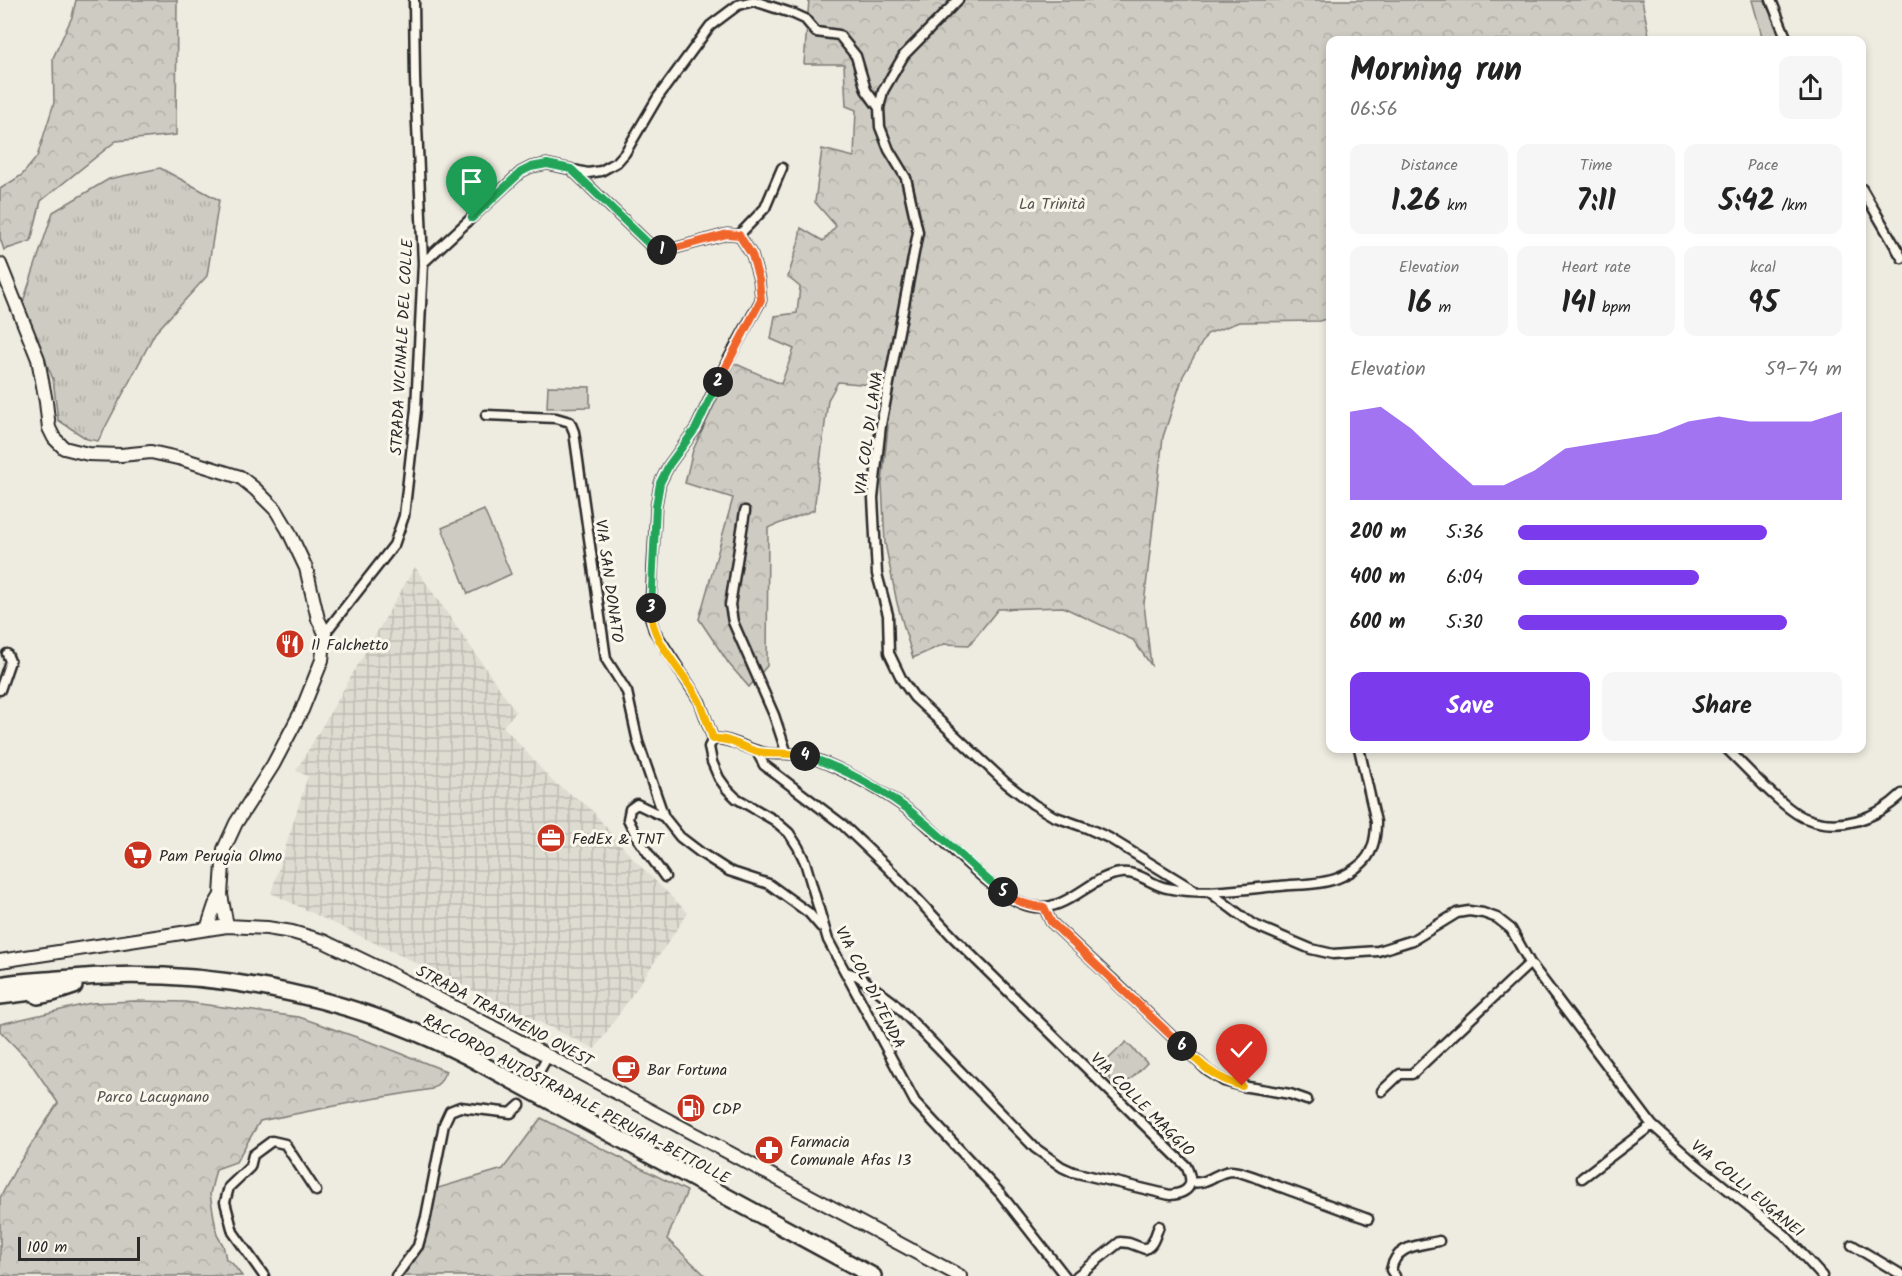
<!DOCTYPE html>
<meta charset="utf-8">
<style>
body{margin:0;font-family:Kalam,sans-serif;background:#f6f6f6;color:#222;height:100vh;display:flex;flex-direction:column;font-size:22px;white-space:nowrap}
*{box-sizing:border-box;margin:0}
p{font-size:20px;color:#767676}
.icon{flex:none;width:33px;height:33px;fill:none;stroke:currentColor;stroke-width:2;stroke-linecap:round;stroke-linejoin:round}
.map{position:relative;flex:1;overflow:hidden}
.sheet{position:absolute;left:1326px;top:36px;width:540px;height:717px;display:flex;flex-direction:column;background:#fff;border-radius:12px;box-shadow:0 3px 9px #0003}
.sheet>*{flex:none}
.scale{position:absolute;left:18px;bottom:15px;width:122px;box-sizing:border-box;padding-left:6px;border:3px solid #2b2b2b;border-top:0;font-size:16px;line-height:21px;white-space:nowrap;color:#2b2b2b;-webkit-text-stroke:4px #fbf7ec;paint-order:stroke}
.pin{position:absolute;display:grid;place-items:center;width:51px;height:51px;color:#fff;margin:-62px -26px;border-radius:50% 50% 50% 0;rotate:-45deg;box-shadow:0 0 6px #0007}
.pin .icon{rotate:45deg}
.km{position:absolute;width:30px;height:30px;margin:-15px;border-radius:50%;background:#222;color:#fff;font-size:16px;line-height:30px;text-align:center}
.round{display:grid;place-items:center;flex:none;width:63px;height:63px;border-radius:12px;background:#f6f6f6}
.headline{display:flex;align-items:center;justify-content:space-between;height:102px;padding:0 24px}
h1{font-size:33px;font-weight:600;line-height:45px}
.figures{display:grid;grid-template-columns:repeat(3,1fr);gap:9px;height:102px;padding:6px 24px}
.figures div{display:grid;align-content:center;border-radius:12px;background:#f6f6f6;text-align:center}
.figures b{font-size:30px;font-weight:600}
.figures small{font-size:16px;font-weight:400}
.figures p{font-size:16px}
.chart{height:168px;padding:12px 24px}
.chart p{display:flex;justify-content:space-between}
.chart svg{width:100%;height:108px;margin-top:6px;fill:#7c3aed;opacity:.7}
.primary-button{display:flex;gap:12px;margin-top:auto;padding:12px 24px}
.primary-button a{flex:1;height:69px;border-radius:12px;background:#7c3aed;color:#fff;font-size:24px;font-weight:600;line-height:69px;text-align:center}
.primary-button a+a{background:#f6f6f6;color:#222}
ul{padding:0 24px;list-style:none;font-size:20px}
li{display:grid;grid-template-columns:96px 72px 1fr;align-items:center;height:45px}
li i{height:15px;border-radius:8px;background:#7c3aed}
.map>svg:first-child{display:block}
.industrial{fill:url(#industrial-grid)}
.green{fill:#cecbc2;stroke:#7c7b76;stroke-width:1.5}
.forest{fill:url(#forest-crowns);stroke:#7c7b76;stroke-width:1.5}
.park{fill:url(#park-tufts);stroke:#7c7b76;stroke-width:1.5}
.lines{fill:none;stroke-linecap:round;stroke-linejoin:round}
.street-casing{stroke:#2b2b2b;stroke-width:13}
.secondary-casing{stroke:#2b2b2b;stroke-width:16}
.highway-casing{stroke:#2b2b2b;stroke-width:20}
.street{stroke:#fbf7ec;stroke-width:8}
.secondary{stroke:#fbf7ec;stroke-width:12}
.highway{stroke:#fbf7ec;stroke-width:15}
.split-1-casing{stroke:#fff;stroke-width:12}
.split-2-casing{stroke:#fff;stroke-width:12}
.split-3-casing{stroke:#fff;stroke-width:12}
.split-4-casing{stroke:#fff;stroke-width:12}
.split-5-casing{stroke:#fff;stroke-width:12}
.split-6-casing{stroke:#fff;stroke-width:12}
.split-7-casing{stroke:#fff;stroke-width:12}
.split-1{stroke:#22a559;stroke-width:8}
.split-2{stroke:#f0652b;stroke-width:8}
.split-3{stroke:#22a559;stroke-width:8}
.split-4{stroke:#f5b400;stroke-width:8}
.split-5{stroke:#22a559;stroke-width:8}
.split-6{stroke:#f0652b;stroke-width:8}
.split-7{stroke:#f5b400;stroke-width:8}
.labels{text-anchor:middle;stroke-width:6;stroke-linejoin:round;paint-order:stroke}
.park-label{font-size:16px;fill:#545351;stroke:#fbf7ec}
.street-label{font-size:16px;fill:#2b2b2b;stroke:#fbf7ec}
.poi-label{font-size:16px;fill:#2b2b2b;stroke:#fbf7ec;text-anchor:start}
</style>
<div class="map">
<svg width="1902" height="1276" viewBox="0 0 1902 1276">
<defs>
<pattern id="industrial-grid" width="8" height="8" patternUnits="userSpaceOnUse" patternTransform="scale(1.5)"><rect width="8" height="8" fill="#dedbd1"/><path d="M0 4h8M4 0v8" fill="none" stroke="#bfbcb4"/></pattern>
<pattern id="forest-crowns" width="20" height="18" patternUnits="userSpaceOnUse" patternTransform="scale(1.5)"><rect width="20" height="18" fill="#cecbc2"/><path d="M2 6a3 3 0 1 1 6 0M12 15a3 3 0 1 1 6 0" fill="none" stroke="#b1aea7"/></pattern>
<pattern id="park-tufts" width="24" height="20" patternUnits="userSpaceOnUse" patternTransform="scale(1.5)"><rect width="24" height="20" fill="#cecbc2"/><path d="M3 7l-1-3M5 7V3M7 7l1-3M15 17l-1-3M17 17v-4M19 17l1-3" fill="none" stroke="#b1aea7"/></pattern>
</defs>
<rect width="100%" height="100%" fill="#eeebe0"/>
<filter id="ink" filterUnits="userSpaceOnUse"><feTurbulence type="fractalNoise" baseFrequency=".0167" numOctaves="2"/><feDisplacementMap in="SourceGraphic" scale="12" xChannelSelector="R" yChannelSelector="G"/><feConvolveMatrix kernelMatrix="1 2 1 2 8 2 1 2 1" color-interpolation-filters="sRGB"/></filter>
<g filter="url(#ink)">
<path class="industrial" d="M415,567L516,712L503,726L552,781L589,807L634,860L688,913L595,1049L271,893L308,776L296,771Z"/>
<path class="green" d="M548,386L590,387V407L547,408Z
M484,510L511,574L468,594L442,528Z"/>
<path class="forest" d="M76,0H177L176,135L116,141L41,201L31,241L4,250L0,238V189L22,175L37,157L54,103L53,58L72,17Z
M809,0H1642L1650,40H1330V318L1319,321L1239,322L1207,334L1183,376L1163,437L1144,604L1151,665L1133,640L1063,607L998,609L969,645L944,644L913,658L897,603L885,543L882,484L888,427L872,385L838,382L828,400L814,510L768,528L767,666L749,687L729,664L699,619L733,498L685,483L693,450L734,363L781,384L794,349L771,339L775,316L797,313L800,287L788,277L798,244L801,228L823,241L836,226L815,202L822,149L854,157L856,110L846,106L844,64H804Z
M135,1001L185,1002L299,1017L382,1046L446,1071L440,1082L432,1089L360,1101L260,1121L236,1162L216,1169L210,1194L217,1235L223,1245L226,1259L232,1263L242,1276H0V1198L16,1168L58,1103L30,1062L0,1031V1024L91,1003Z
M541,1118L687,1191L667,1239L706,1276H396L418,1246L431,1190L503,1169Z"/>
<path class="park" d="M1752,0H1768L1782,40H1763Z
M160,168L219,200L207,276L155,333L98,441L87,439L58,420L53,379L22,305L53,212L109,179Z
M1126,1042L1147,1063L1120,1090L1100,1067Z"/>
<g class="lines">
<g class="street-casing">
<path id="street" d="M958,0L904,55L883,91L879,108L880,127L889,150L906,178L918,232L881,425L873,498L877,574L888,615L889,653L902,680L914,697L1006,783L1033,804L1053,816L1087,828L1109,838L1194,890
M1771,0L1787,40
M571,169L652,247L665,251L727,234L739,235L752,255L759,280L761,300L727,362L696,428L669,465L660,483L656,506L650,616L654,630L700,702L713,739
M1862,189L1902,258
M739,235L765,208L782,168
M423,263L521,172L531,167L547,164L588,173L601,171L617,162L625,153L658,97L710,26L738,5L754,1L794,14L805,19L816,32L839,35L856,56L866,90L879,108
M486,415L556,418L570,422L574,432L606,659L627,692L638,742L664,817L680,837L701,853L729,871L769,884L809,913L821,927
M745,511L730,605L733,622L774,715L787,754
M325,633L394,545L404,516L416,409L423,263L415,79L414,0
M0,690L10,661L7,654
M1726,748C1745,766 1784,810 1805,818C1840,832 1876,819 1902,794
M757,752L764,765L843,825L888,868L954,938L1186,1166C1195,1184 1190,1193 1170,1195L1073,1172L1062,1167L1035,1148L893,1002L858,976L846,972
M664,817L637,804L630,809L628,819L638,839L665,877
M1211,893L1252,924L1311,949L1333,954L1378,951L1413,940L1457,913L1469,911L1483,913L1497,918L1511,929L1530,963L1652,1125L1696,1164L1785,1235L1822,1276
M1044,907L1051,922L1114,981L1208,1071L1224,1081L1242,1086L1290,1094L1307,1100
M533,1082L548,1056
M1382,1091L1400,1074H1412L1530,963
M1582,1178L1652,1125
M1191,1182C1209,1185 1215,1172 1231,1171C1243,1171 1264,1181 1275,1185C1306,1196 1337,1208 1368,1219
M1852,1245L1902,1275
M264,1276L233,1232L225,1202L229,1187L250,1167L253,1155L272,1141L285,1144L316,1191
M396,1276L418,1246L426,1217L444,1124L450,1111L460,1107L511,1113L520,1105
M1065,1276L1000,1193L915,1102L828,940L805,862L798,847L789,833L774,820L736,798L727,789L719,778L712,762L709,747L713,739C729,737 748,750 765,753C775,755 786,753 796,754C829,759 894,797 920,819C946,841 997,898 1029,906C1067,915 1089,876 1121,873C1139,871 1151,885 1167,888C1205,896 1242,889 1280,886C1299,884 1320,885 1338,878C1346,875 1355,869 1361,864C1373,854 1376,837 1376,822L1359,748
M1077,1276L1120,1242L1129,1243L1145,1249C1154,1245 1155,1235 1159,1226
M1395,1276L1391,1270C1396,1245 1417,1246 1439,1241"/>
</g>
<g class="secondary-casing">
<path id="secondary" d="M0,264L38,359L46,402L49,428L54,438L64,448L88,454L121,455L151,452L182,459L240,477L255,489L276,510L288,530L306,568L318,619L325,633L322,660L302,710L273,765L236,823L224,849L221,895L227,926
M207,929L215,905L221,895
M0,961L227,926L267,928L292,932L323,941L387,972L548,1056L960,1276"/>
</g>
<g class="highway-casing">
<path id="highway" d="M0,985C19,981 39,981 59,979C198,965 340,992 465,1055L873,1276
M0,996L48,990
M38,996L53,993L74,986"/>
</g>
<use href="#street" class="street"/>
<use href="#secondary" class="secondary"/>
<use href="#highway" class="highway"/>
</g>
</g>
<g class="lines" filter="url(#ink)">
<g class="split-1-casing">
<path id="split-1" d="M472,218L521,172L531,167L547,164L571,169L652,247L662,250"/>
</g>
<g class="split-2-casing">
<path id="split-2" d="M662,250L665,251L727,234L739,235L752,255L759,280L761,300L718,382"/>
</g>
<g class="split-3-casing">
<path id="split-3" d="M651,608L656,506L660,483L669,465L696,428L718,382"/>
</g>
<g class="split-4-casing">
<path id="split-4" d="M651,608C649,642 687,674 700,703C705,715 709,727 713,739C728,737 743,748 758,752C774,755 789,752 805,756"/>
</g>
<g class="split-5-casing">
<path id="split-5" d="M805,756C841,766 890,794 919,818C948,841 973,869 1003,892"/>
</g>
<g class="split-6-casing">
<path id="split-6" d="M1003,892C1016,901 1027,906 1044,907L1051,922L1182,1046"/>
</g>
<g class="split-7-casing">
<path id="split-7" d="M1182,1046C1202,1066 1214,1078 1242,1086"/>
</g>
<use href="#split-1" class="split-1"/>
<use href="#split-2" class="split-2"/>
<use href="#split-3" class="split-3"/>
<use href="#split-4" class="split-4"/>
<use href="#split-5" class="split-5"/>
<use href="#split-6" class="split-6"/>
<use href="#split-7" class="split-7"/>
</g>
<defs>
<g id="restaurant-disc" transform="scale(1.5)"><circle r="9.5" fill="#c8321e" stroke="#fbf7ec"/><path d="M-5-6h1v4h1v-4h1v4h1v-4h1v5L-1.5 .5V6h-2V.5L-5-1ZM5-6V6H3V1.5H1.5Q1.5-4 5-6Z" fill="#fff"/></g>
<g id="office-disc" transform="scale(1.5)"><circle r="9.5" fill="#c8321e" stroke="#fbf7ec"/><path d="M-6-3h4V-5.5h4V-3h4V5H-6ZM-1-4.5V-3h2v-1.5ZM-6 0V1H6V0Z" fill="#fff"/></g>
<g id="supermarket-disc" transform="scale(1.5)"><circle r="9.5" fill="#c8321e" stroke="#fbf7ec"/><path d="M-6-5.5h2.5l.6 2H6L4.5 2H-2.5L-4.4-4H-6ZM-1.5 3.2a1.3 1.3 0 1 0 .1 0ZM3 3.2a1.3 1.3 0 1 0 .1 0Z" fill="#fff"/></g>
<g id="cafe-disc" transform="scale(1.5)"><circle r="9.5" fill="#c8321e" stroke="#fbf7ec"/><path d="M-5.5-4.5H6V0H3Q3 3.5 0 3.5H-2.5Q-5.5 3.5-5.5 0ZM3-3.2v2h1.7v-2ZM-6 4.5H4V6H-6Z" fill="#fff"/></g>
<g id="fuel-disc" transform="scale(1.5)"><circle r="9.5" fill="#c8321e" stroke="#fbf7ec"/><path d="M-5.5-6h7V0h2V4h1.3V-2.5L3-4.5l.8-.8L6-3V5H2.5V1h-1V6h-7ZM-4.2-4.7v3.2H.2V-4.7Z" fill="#fff"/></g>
<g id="pharmacy-disc" transform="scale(1.5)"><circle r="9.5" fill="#c8321e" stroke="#fbf7ec"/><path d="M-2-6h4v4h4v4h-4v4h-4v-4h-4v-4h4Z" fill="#fff"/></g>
</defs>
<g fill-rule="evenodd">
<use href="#restaurant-disc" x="290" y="644"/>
<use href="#office-disc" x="551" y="838"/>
<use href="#supermarket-disc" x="138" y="855"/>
<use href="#cafe-disc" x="626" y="1069"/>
<use href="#fuel-disc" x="691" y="1108"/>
<use href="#pharmacy-disc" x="769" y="1150"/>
</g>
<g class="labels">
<g class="park-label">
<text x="1052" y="209">La Trinità</text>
<text x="153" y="1102">Parco Lacugnano</text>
</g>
<g class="street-label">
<text transform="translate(401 347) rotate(-87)" y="6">STRADA VICINALE DEL COLLE</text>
<text transform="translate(868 433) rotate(-82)" y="6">VIA COL DI LANA</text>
<text transform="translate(610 581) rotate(82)" y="6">VIA SAN DONATO</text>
<text transform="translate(871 987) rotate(63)" y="6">VIA COL DI TENDA</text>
<text transform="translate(505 1015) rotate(28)" y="6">STRADA TRASIMENO OVEST</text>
<text transform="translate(577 1098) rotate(28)" y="6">RACCORDO AUTOSTRADALE PERUGIA-BETTOLLE</text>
<text transform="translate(1143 1104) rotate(45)" y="6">VIA COLLE MAGGIO</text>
<text transform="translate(1748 1188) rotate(40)" y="6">VIA COLLI EUGANEI</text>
</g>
<g class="poi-label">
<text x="311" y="650">Il Falchetto</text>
<text x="572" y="844">FedEx &amp; TNT</text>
<text x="159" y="861">Pam Perugia Olmo</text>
<text x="647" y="1075">Bar Fortuna</text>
<text x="712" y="1114">CDP</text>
<text x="790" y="1147">Farmacia<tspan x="790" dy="18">Comunale Afas 13</tspan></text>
</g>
</g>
</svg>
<div class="scale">100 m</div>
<div class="pin" style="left:472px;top:218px;background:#1e9e55"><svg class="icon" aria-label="arrive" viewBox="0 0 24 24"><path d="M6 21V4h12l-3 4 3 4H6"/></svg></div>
<div class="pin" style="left:1242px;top:1086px;background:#d93025"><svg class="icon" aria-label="check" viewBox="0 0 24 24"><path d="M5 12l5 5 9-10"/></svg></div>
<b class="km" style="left:662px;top:250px">1</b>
<b class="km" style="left:718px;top:382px">2</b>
<b class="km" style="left:651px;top:608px">3</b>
<b class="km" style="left:805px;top:756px">4</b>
<b class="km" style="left:1003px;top:892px">5</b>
<b class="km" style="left:1182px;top:1046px">6</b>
<section class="sheet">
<div class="headline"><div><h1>Morning run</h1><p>06:56</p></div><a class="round"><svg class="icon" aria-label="share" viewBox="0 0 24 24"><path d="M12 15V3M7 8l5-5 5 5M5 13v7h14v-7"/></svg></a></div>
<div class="figures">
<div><p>Distance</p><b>1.26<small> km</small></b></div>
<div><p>Time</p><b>7:11</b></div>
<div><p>Pace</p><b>5:42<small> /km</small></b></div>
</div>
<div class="figures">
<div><p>Elevation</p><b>16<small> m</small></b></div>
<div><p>Heart rate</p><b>141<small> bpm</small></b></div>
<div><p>kcal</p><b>95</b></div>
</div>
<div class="chart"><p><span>Elevation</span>59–74 m</p>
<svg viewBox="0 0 160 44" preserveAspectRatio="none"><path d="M0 44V8L10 6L20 15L30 27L40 38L50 38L60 32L70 23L80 21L90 19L100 17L110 12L120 10L130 12L140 12L150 12L160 8V44z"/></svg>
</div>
<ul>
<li><b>200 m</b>5:36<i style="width:77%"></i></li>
<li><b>400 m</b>6:04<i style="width:56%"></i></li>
<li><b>600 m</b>5:30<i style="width:83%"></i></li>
</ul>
<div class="primary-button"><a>Save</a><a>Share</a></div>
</section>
</div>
